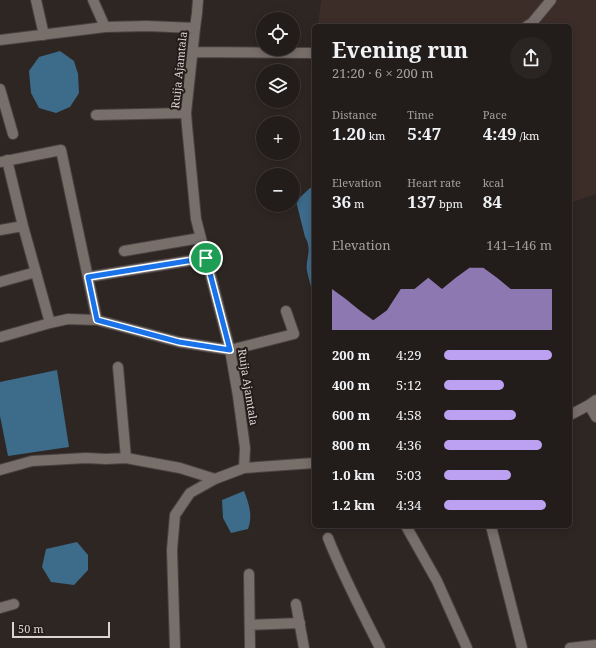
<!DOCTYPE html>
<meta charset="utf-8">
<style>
body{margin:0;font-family:"Noto Serif",serif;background:#2a2523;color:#f1f3f6;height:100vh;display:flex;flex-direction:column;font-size:15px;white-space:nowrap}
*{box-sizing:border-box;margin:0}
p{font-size:13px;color:#a2a1a2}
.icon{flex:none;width:22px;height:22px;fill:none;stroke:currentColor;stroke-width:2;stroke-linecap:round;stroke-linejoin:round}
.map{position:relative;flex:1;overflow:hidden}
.sheet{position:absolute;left:312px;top:24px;width:260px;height:504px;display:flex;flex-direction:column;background:#221c1a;border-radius:6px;box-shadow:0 2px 10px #0003,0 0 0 1px #3f3a39}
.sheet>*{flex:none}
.tools{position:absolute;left:256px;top:12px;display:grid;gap:8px}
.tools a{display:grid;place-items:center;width:44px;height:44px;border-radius:50%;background:#221c1a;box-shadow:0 2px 10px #0003,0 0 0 1px #3f3a39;font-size:20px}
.scale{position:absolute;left:12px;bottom:10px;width:98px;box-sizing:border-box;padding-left:4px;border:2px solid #dad5d3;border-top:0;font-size:11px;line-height:14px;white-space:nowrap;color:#dad5d3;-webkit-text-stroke:3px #251c1a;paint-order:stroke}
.pin{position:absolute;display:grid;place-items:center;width:34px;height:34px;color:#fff;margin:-17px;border:2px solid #fff;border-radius:50%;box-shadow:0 1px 4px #0007}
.round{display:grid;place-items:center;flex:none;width:42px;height:42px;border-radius:21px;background:#2a2523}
.summary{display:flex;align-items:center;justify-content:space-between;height:68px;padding:0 20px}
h1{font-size:22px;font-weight:700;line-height:30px}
.stats{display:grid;grid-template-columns:repeat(3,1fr);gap:6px;height:68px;padding:4px 20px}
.stats div{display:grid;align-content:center}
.stats b{font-size:17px;font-weight:700}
.stats small{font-size:11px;font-weight:400}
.stats p{font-size:11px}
.chart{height:112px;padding:8px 20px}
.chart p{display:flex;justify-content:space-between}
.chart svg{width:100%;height:72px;margin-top:4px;fill:#bca0f2;opacity:.7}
ul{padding:0 20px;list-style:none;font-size:13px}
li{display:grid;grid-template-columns:64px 48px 1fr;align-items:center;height:30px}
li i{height:10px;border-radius:5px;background:#bca0f2}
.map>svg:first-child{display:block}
.built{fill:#3c2d28}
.water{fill:#3d6b8a}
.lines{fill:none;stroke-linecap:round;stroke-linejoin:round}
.minor-casing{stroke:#494240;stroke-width:12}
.minor{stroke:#786e6a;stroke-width:10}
.route-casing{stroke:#fff;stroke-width:8}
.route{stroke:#1a73e8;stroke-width:5}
.labels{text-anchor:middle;stroke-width:4;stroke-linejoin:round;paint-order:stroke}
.street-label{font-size:11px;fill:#dad5d3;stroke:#251c1a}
</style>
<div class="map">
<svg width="596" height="648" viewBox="0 0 596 648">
<rect width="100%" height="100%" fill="#2e2623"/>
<path class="built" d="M321,0H596V194L570,203V26H318Z"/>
<path class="water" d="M60,51L74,61L78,74L79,93L70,107L56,113L39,108L31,93L29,71L39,57Z
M310,188H314V299C312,290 309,280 307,271C305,259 313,250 305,237L296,201Z
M57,370L69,447L8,456L0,416V382Z
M244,491C249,504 253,516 248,529L231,533L223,518L222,500Z
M77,542L88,555V570L74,585L51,582L42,567L46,549Z"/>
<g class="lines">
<g class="minor-casing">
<path id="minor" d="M36,0L44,35
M93,0L105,27
M527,26L532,23L551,0
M0,40L105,27L147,26L195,28
M193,52L314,53
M0,89L13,134
M96,115L186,113
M0,162L61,150L97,320L179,342L230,350L294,334L286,311
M0,230L23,226
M124,251L200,238
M88,277L206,258
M0,282L36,272
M50,323L68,319L97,320
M1,337L50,323L23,226L7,160
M118,367L126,458
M589,405L596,417
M570,415L589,405L596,400
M244,468L314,463
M0,470L32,461L86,458L106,459L126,458L180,468L215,479
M406,526L437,581L467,648
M491,526L522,648
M328,538C343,576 362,612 380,648
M249,574L250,648
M296,604L304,648
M0,608L14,604
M250,625L300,623
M175,648L172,550L175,515L190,493L215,479L244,468L245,448L238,396L230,350L196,219L187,126L186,113L195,28L197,13L198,0
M570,648L596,645"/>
</g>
<use href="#minor" class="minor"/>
</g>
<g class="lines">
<g class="route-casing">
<path id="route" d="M206,258L230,350L179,342L97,320L88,277Z"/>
</g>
<use href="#route" class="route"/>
</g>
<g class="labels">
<g class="street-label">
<text transform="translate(179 70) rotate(-84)" y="4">Ruija Ajamtala</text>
<text transform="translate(248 387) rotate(81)" y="4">Ruija Ajamtala</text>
</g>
</g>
</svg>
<div class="tools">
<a><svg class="icon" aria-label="locate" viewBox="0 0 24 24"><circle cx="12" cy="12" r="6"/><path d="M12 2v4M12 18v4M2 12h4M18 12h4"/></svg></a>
<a><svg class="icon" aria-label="layers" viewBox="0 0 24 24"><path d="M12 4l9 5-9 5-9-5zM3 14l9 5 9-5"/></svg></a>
<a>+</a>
<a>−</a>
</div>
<div class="scale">50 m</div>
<div class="pin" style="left:206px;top:258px;background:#1e9e55"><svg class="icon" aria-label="arrive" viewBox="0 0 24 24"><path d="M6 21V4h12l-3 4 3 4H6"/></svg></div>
<section class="sheet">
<div class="summary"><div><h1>Evening run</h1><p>21:20 · 6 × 200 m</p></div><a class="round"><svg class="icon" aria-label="share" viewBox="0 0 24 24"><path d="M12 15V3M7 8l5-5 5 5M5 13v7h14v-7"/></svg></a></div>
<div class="stats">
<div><p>Distance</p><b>1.20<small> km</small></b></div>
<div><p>Time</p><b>5:47</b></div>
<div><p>Pace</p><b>4:49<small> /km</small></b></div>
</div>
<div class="stats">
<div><p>Elevation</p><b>36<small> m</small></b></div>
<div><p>Heart rate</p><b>137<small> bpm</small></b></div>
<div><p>kcal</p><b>84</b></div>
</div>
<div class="chart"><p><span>Elevation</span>141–146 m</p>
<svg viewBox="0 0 160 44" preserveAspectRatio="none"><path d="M0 44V19L10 25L20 32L30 38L40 32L50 19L60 19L70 12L80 19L90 12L100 6L110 6L120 12L130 19L140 19L150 19L160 19V44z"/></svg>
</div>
<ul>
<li><b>200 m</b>4:29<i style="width:100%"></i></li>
<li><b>400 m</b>5:12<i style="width:56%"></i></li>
<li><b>600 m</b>4:58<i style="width:67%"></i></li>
<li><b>800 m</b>4:36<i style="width:91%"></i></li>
<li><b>1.0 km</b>5:03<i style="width:62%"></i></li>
<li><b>1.2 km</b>4:34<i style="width:94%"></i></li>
</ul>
</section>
</div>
